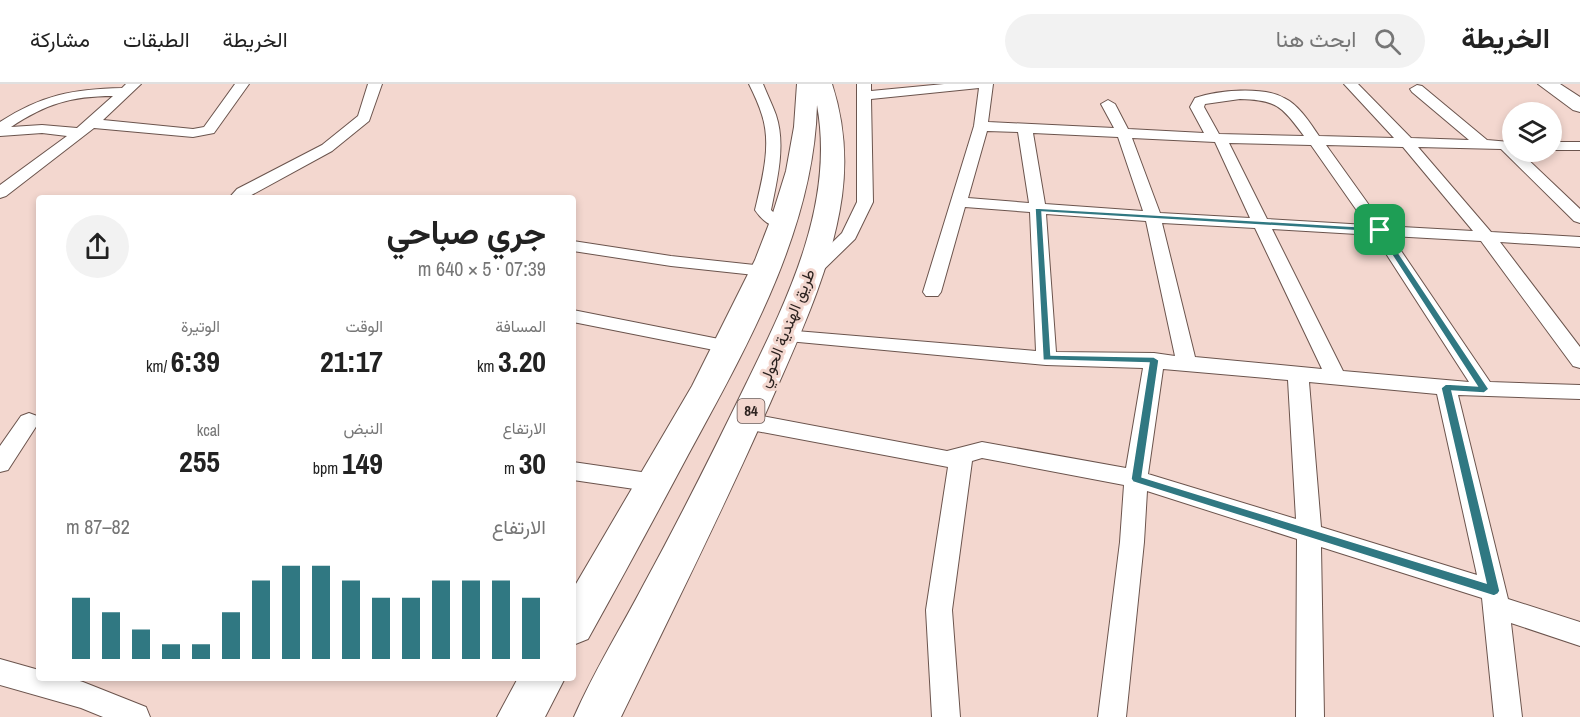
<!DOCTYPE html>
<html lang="ar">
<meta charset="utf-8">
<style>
body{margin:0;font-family:"Archivo Narrow",Vazirmatn,sans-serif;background:#f2f2f2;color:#222;direction:rtl;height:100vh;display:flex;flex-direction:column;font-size:22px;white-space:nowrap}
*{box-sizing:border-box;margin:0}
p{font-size:20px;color:#767676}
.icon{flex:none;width:33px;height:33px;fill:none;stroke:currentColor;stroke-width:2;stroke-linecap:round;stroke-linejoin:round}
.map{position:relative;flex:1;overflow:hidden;direction:ltr}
.drawer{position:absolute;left:36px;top:111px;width:540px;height:486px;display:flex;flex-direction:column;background:#fff;border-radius:6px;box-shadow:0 3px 9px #0003;direction:rtl}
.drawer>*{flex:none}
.controls{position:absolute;left:1502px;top:18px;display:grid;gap:12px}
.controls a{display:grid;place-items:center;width:60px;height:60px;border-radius:50%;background:#fff;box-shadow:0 3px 9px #0003;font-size:30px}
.pin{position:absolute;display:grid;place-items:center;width:51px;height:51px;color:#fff;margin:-26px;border-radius:12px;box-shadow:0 3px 9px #0006}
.round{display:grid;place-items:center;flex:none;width:63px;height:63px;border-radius:32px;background:#f2f2f2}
.overview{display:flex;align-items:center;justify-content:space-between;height:102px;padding:0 30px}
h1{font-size:33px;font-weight:700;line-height:45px}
.metrics{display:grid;grid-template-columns:repeat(3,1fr);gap:9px;height:102px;padding:6px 30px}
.metrics div{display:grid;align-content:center}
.metrics b{font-size:30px;font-weight:700}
.metrics small{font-size:16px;font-weight:400}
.metrics p{font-size:16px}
.chart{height:168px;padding:12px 30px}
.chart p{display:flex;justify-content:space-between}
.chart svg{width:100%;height:108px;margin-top:6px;stroke:#307882;stroke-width:6}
header{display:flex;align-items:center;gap:36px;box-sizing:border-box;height:84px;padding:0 30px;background:#fff;border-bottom:2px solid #e0e0e0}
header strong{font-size:28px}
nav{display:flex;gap:33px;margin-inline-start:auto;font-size:21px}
.search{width:420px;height:54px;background:#f2f2f2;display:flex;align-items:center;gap:15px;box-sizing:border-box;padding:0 21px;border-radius:33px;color:#767676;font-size:22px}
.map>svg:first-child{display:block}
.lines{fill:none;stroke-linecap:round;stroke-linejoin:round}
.street-casing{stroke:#6b544d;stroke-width:2}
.secondary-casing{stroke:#6b544d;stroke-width:2}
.highway-casing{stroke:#6b544d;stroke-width:2}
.street{fill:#fff;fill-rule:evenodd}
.secondary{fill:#fff;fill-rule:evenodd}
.highway{fill:#fff;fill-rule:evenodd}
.route{fill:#307882;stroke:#fff;stroke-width:1.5;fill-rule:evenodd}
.labels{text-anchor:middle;stroke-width:6;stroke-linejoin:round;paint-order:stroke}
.shield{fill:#f3d7cf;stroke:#685854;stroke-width:1.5}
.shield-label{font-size:15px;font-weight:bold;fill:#2c221f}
.street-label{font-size:16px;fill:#2c221f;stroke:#f3d7cf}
</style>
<header>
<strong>الخريطة</strong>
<div class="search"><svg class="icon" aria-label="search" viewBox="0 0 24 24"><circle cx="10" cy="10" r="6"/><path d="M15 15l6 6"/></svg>ابحث هنا</div>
<nav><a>الخريطة</a><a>الطبقات</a><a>مشاركة</a></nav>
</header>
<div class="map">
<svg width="1580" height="633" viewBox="0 0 1580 633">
<rect width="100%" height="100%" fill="#f3d7cf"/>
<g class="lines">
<g class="street-casing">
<path id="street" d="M126,0H141L103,36L193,45L204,43L235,0H249L214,49L193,53L94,44L6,112L0,114V101L67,52L42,49L0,52V38C42,11 73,5 122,4ZM113,12L77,44L42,41L11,43C46,20 71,12 113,12Z
M368,0H382L369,37L332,67L246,114H229L237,105L322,61L358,32Z
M749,0H763C767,10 772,20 776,31C786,61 777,96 771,126C777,133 786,132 791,139L789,143C774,146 763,138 755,126C762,96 772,61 762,31C759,21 754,10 749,0Z
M857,0H871V7L944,0H993L988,38L1114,44L1101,20L1108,16L1115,20L1128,45L1204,49L1190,23L1195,14C1218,6 1263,2 1284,14C1299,21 1310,39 1319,52L1394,54L1344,0H1358L1411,54L1469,56L1412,8L1410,5L1417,1L1422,2L1487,56L1510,58L1512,68H1520L1580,125V139L1574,137L1501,65L1418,63L1491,148L1580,153V163L1500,158L1580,263V284L1573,282L1481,157L1391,152L1490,298L1580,301V315L1458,311L1508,515L1580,538V562L1511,539L1522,633H1494L1482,514L1321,463L1324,633H1296L1297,455L1147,407L1144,458L1126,633H1098L1120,458L1124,401L982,374L972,377L952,526L960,633H932L926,526L948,383L746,345L738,342L735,337L738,332L746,329L947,367L982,358L1126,384L1143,284L1046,281L777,256L774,252L777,248L784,246L1036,267L1030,128L965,123L941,208L938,212H926L923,208L974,42L979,4L871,15L873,118L855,155L815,194H803L800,190L842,149L857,118ZM1240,15C1278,16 1282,23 1304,52L1219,50L1204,23L1205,20ZM987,47L1018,48L1029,119L968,114ZM1033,49L1118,53L1143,127L1045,120ZM1132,54L1215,58L1250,134L1160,129ZM1229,59L1311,61L1367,141L1267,135ZM1326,61L1403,63L1473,147L1384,142ZM1046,130L1146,137L1175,272L1154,269L1056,268ZM1162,139L1255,144L1322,285L1195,273ZM1272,145L1374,151L1469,298L1343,287ZM1163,285L1288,296L1296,435L1148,390ZM1309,298L1437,310L1477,491L1321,443Z
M1551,58H1580V66H1551Z
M573,157L671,172L764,182L770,183L773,187L770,191L764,192L671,182L573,167Z
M573,226L729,257L736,258L739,263L736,268L729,269L573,238Z
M29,329L37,332L39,338L8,386L0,388V362L21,332Z
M573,378L655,390L663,393L667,399L663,405L655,408L573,396Z
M0,575L39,586V594H70L83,598L146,623L150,633H103L81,624L0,601Z"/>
</g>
<g class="secondary-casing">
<path id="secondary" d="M1538,0H1560L1580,13V28L1573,26Z"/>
</g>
<g class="highway-casing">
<path id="highway" d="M797,0H832C844,37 847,74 842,112C832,184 800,251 771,317C724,424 672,528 621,633H574C594,587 621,544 644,500C680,434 714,366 747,298C789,212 835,118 817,21C814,146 746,264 688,371C655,433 622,494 588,555L573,561V505L692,302L755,176L772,132L786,87L794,43Z
M518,594H565L545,633H497Z"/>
</g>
<use href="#street" class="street"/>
<use href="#secondary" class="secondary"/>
<use href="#highway" class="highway"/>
</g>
<path class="route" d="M1035,124L1382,144L1489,305L1484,309L1452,307L1500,507L1498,510L1494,512L1133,398L1131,395L1149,279L1043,276ZM1042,128L1377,148L1477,302L1446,300L1441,304L1486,499L1142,393L1159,276L1154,273L1051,271Z"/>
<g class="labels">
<rect class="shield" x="737.5" y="315" width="27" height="24" rx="4.5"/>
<g class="shield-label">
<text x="751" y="332">84</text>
</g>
<g class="street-label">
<text transform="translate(786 244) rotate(-68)" y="6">طريق الهندية الحولي</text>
</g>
</g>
</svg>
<div class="controls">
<a><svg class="icon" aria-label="layers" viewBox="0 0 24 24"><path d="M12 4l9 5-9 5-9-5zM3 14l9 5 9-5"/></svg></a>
</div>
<div class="pin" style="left:1380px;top:146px;background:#1e9e55"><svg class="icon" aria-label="arrive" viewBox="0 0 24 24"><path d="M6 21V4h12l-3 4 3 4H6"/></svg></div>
<section class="drawer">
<div class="overview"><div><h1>جري صباحي</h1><p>07:39 · 5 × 640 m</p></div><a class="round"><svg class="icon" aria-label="share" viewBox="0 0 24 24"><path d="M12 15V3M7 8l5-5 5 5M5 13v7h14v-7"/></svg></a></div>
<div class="metrics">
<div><p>المسافة</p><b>3.20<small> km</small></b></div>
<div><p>الوقت</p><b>21:17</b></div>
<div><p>الوتيرة</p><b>6:39<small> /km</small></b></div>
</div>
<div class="metrics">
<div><p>الارتفاع</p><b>30<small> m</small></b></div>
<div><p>النبض</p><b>149<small> bpm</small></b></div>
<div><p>kcal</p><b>255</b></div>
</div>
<div class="chart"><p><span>الارتفاع</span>82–87 m</p>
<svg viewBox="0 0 160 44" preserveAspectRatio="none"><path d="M5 44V19M15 44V25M25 44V32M35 44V38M45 44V38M55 44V25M65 44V12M75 44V6M85 44V6M95 44V12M105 44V19M115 44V19M125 44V12M135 44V12M145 44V12M155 44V19"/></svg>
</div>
</section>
</div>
